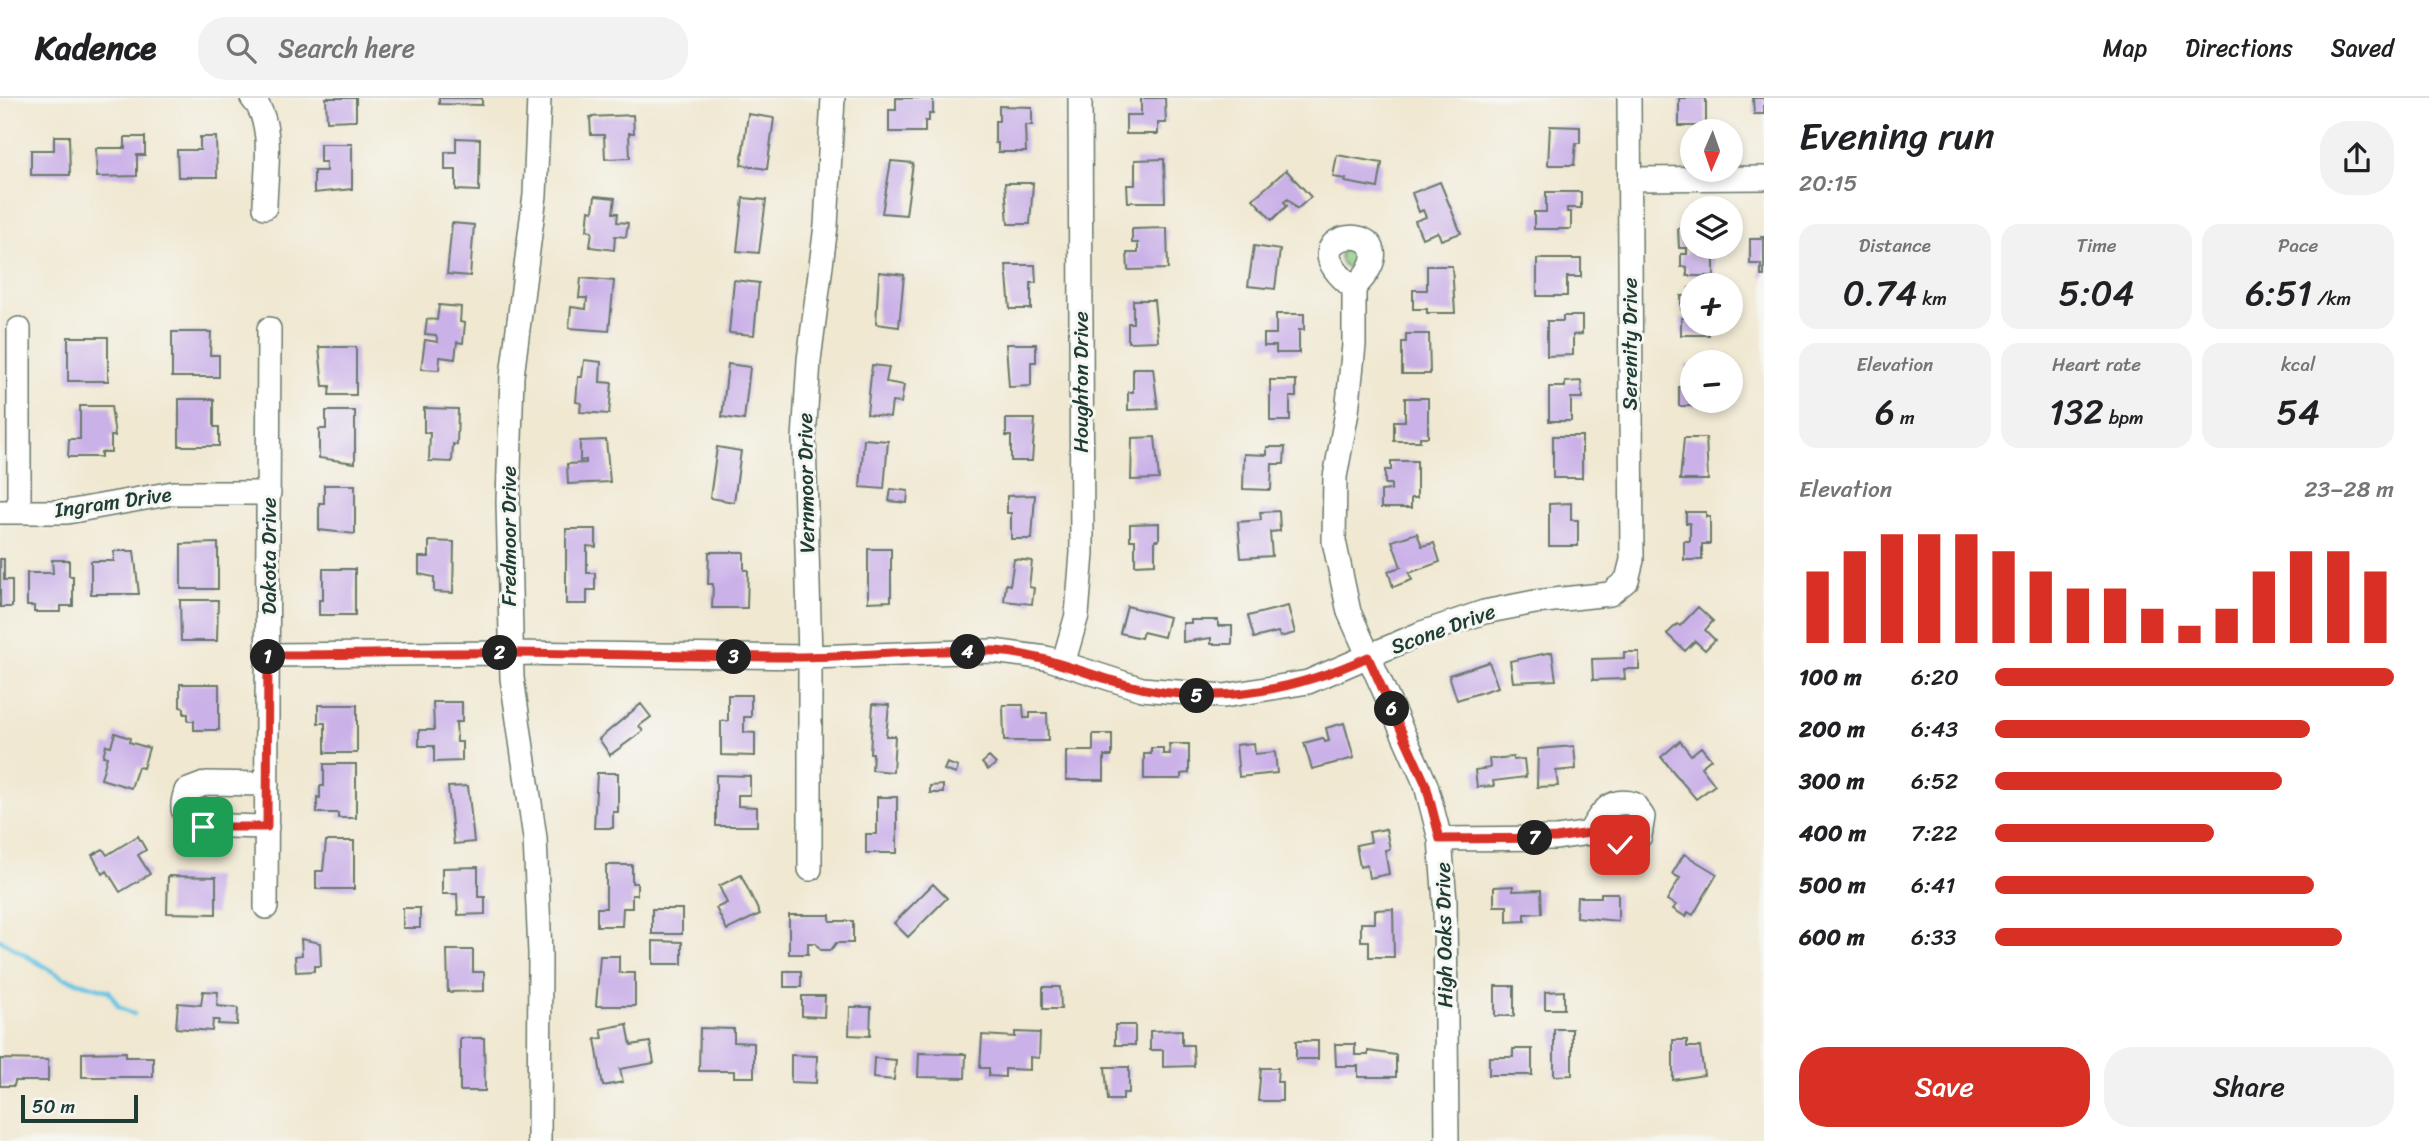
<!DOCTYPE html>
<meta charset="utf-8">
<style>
body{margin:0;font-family:Sriracha,sans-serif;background:#f2f2f2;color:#202124;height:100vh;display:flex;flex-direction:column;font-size:26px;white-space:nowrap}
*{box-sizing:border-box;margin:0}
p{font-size:23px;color:#757577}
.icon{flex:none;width:38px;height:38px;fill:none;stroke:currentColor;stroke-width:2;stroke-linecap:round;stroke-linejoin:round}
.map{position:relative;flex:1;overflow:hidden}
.drawer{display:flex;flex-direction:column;background:#fff;width:665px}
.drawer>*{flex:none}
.needle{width:46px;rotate:182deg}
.tools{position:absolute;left:1680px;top:21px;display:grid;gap:14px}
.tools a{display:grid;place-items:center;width:63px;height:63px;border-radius:50%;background:#fff;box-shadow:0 4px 10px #0003;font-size:35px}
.scale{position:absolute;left:21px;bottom:18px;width:117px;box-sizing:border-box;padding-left:7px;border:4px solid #1f3d34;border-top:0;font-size:19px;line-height:24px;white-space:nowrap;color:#1f3d34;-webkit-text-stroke:5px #f6f6f2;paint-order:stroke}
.pin{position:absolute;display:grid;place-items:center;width:60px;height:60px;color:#fff;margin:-30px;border-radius:14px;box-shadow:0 4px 10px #0006}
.km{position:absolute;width:35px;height:35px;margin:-18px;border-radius:50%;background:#222;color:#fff;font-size:19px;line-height:35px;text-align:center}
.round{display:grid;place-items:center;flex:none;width:74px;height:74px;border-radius:28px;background:#f2f2f2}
.headline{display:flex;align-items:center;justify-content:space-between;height:119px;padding:0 35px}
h1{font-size:38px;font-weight:600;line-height:52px}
.stats{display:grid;grid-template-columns:repeat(3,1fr);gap:10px;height:119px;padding:7px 35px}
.stats div{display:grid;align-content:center;border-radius:18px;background:#f2f2f2;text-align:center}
.stats b{font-size:35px;font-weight:600}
.stats small{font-size:19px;font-weight:400}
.stats p{font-size:19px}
.chart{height:196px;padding:14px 35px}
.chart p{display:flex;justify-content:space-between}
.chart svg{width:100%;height:126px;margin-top:7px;stroke:#d93025;stroke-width:6}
.button{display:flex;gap:14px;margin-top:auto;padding:14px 35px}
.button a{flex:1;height:80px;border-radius:28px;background:#d93025;color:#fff;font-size:28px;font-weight:600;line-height:80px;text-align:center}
.button a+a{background:#f2f2f2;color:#202124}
ul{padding:0 35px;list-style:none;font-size:23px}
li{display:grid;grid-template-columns:112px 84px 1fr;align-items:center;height:52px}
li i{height:18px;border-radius:9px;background:#d93025}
header{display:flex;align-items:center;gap:42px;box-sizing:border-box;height:98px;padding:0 35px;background:#fff;border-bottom:2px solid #e0e0e0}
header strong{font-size:33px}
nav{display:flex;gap:38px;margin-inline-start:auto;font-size:24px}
.search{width:490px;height:63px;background:#f2f2f2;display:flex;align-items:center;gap:18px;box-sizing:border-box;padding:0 24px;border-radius:28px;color:#757577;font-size:26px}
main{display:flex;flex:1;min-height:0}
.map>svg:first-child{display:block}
.grass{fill:url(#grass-tufts);stroke:#55835a;stroke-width:2}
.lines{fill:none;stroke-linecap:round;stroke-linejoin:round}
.stream{stroke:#67c4e5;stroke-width:4.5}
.building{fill:#cab1e8}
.minor-casing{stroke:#68796b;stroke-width:26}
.minor{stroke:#fff;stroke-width:23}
.route-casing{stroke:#fff;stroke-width:14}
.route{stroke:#d93025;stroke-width:9}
.labels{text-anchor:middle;stroke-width:6;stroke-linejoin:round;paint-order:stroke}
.street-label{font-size:21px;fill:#1f3d34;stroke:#f6f6f2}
</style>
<header>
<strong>Kadence</strong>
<div class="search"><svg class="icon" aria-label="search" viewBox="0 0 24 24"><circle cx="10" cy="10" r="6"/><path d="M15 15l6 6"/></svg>Search here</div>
<nav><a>Map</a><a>Directions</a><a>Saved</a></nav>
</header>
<main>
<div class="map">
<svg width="1764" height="1043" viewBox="0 0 1764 1043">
<defs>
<pattern id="grass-tufts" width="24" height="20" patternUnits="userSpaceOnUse" patternTransform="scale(1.75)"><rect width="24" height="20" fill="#8bc980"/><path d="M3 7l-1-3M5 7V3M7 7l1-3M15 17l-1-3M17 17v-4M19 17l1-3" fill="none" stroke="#71a46a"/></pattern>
</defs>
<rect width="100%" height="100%" fill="#f6f6f2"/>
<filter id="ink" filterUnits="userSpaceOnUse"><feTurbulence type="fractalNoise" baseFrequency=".0143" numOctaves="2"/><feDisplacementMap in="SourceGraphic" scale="14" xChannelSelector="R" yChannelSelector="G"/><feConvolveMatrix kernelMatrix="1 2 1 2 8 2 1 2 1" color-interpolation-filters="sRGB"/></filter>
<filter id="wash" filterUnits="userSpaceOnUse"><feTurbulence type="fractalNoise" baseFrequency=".00686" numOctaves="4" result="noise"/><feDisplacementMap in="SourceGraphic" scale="28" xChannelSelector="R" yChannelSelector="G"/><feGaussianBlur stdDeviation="1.57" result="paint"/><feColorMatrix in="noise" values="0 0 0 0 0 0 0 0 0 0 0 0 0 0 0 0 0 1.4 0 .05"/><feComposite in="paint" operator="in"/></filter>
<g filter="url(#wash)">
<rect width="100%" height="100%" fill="#f0e8d1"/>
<path class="grass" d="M1340 159a11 11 0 1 1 22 0a11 11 0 1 1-22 0Z
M1611 724a11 11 0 1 1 22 0a11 11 0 1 1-22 0Z"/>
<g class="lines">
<path class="stream" d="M0,842L64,880L109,893L119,909L134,916"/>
</g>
<g id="blocks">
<path class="building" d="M326,0H356V22L327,23Z
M439,0H482V7L439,6Z
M896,0H933V16H929V23H925V34H889V12H896Z
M1141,0H1165L1166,25H1158V36H1126V17H1141Z
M1679,0H1706V28H1679Z
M1753,0H1764V16H1754Z
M999,8L1032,9V27H1025L1026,54H998V45H995V23H999Z
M748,16L774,20L767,71L741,67Z
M633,17L634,35H629L630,60L605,61L604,37H591L590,19Z
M1550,28L1580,29V45H1576L1574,67H1548Z
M54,38H69L70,77H31V52H54Z
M125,39H145V57H137V78L97,79L96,50H125Z
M200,39H216L217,79H178L177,52H200Z
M456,40L480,41L479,93L456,92V72H445V54H456Z
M320,46H352V91L314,95V73H326V64H320Z
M1337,57L1382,65L1378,90L1345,84L1346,81L1333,79Z
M1164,61L1165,104H1128L1127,87H1135V62Z
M891,63L913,65L906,117L882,115Z
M1286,72L1311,99L1297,111L1288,101L1284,104L1287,108L1272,122L1253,101Z
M1440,84L1461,135L1441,142L1438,134L1422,140L1415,123L1426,119L1423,112L1419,114L1412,95Z
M1005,85H1033L1030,126H1008Z
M1546,94H1581V110H1567V114H1571V131H1534V114H1546Z
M595,98L615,100L613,115H618L617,124L628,125L626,139L615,138L614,152L590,149L592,133L587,132L589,112L593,113Z
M743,100L766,102L759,155L737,153Z
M452,125L474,127L470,178L447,176Z
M1167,130L1168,171L1128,172L1127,155H1138V145H1132V131Z
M1678,130H1692V149H1714V178H1687V169H1681V156H1687V150H1679Z
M1761,139H1764V178H1761V166H1750V141H1761Z
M1254,148L1280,152L1275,191L1248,188Z
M1537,161H1581V179H1567V198H1537Z
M1006,167H1035L1036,185H1031V211H1010Z
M1427,168H1452L1455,215H1427V211H1413V192H1427Z
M879,174L904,177L899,229L876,226Z
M581,180L614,183L609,233L569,230L571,209L586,211L587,200H579Z
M734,182L759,185L754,237L729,235Z
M1689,190H1692V226H1714V231H1709V237H1681V220H1689V212H1681V198H1689Z
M1133,202H1154L1158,243L1128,244V225H1133Z
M439,207L461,209L460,224L465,225L463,245L457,244L455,261L440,259L439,272L421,271L425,242L438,244L436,237L425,236L427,221L437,222Z
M1276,216H1304V232H1299V255H1276V248H1264V236H1276Z
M1563,218H1582V236L1573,237V257L1547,258V223H1563Z
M172,234H211L210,257H219V279H172Z
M1406,236H1429L1430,276H1402V244H1406Z
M68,239H108V283H68Z
M1006,246H1036V264H1031V288L1009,289Z
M319,249H356V297H329L330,288H323Z
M584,262L601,264L600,284L612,285L609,316L580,314L581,305L576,304L578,279H582Z
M728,266L750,269L744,322L722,319Z
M872,267L889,269L886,284L904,287L901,305L892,304L890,319L867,316Z
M1686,267H1692V303H1708V308H1679V289H1686Z
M1133,270H1153L1158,311L1128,312V294H1133Z
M1270,282H1296V299H1290V323H1270Z
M1581,283L1582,300H1571V323H1549V289H1565V284Z
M1405,300H1428V339H1420V343H1394V323H1405Z
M179,301H214V329H219V348H179Z
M80,308H111L115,338H111V354H101V359H68L69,341H80Z
M424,310L458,311L457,347L453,346L452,364L429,363L430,335H424Z
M326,313H355V365L319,360V331H326Z
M1006,321H1035L1032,363H1011V338H1006Z
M1553,338H1582V380H1553Z
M1155,339L1159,381L1131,382L1132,340Z
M1684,340H1706L1708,382H1680Z
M864,341L888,343L884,391L860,389Z
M606,342L610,384L568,386L567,366L586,365V362L580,363V343Z
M717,349L741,353L734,404L710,400Z
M1267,349H1285L1284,366H1272L1271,392L1243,391L1244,356L1267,357Z
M1391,363H1417V400H1411V410H1381V393L1391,392V386H1385V372H1391Z
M324,387H355V436L319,432V405H324Z
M891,391L908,393L907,405L889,403Z
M1035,397L1032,441H1011V415H1007V398Z
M1571,405V422H1578V448H1549V406Z
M1279,413L1280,433L1270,434L1272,458L1241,460L1238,424L1261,422L1260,414Z
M1686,414H1706V419H1710V446H1702V462H1684V443H1690V425H1686Z
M1159,425V442H1155V466L1135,467V442H1130V426Z
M566,431H596V449L587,448V475H595V492H587V506H566Z
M1417,435L1422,448L1434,445L1440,464L1409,475L1412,482L1393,489L1388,473L1401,469L1392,443Z
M429,443L454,444L453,495L434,494V479L419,476V459H429Z
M218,445V491H181V446Z
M868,451H891V503L868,504Z
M114,453H134L139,496H91V463H114Z
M709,454H744V472H748L747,510H712L713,486H708Z
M0,461H4V482H12V509H0Z
M1014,461L1032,463L1029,489L1034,490L1032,506L1004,503L1006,486L1010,487Z
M52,462H69V478H73V508H61V514H34V508H27V475H53Z
M323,471H355V517H319V502H323Z
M180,502H218L217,543H181Z
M1127,508L1169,519L1164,539L1143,534L1141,540L1120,535Z
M1288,508L1295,535L1280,539L1278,534L1254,540L1248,518Z
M1698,509L1713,523L1705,532L1715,542L1705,552L1695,543L1685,553L1667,536L1677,526L1680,528Z
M1191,522H1218V528H1232V546H1211V540L1183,544V525H1191Z
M1552,554L1556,582L1513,584L1510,563Z
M1624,554H1639V571H1624L1625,581L1593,582L1592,561L1624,560Z
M1489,564L1498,589L1457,602L1449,577Z
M180,586H219V632H194V623H188V616H184V610L180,609Z
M728,597H751V619H744V634L755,635V658L721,657V623H728Z
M433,604H462V624H456L457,644H462V663L434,664V648H419V632H434Z
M641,606L651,619L639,628L643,633L610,657L599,641Z
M873,606L889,607L886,638H895L893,674L872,672L873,655H870Z
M318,607H357V655H325V625H318Z
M1003,607H1023L1024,620H1030V615H1047L1048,643H1004Z
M1344,625L1354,660L1312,671L1304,645L1323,640L1325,644L1329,643L1326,630Z
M115,635L130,640L129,644L149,650L143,670L138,669L131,690L101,681L107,659L103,658L106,647L111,648Z
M1093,636H1112V658H1104V682H1066V653H1093Z
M1680,643L1691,657L1701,649L1711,661L1701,669L1715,687L1696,701L1661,659Z
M1254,645L1255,656L1275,654L1277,675L1239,679L1236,647Z
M1169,646H1189V675L1181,676V681H1144V656H1151V650H1163V656H1170Z
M1574,648L1576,671L1556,673L1558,688L1537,689L1538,651Z
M989,659L996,666L988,672L982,665Z
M1513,659V662L1524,661L1526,679L1493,683L1494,688L1477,689L1475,672L1490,670L1489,661Z
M947,665L958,669L956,676L944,672Z
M324,666H356V720H338V715H317V699L320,700V688H324Z
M597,675H618V714H613V730H594Z
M716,677L750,678V697H738V708L757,709V728H716Z
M943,687V695H930V688Z
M468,688L474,744L454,746L448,689Z
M877,699H897V755H866V736H877Z
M1386,731L1390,751L1385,752L1389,776L1369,780L1367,767L1360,769L1356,747L1371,744L1369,734Z
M138,738L146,752L138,757L150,776L120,794L107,773L103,776L92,757L103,751L107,757Z
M326,743H354V791H316V773H323Z
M1684,756L1717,776L1693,817L1688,814L1686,819L1673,811L1676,807L1667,802L1680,780L1672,776Z
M606,767H632V785H637V797H632V810H623L622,828H597V810H606Z
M478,769V799H485V816L458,817L457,796H442V770Z
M741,777L760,816L727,832L716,810L727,805L719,788Z
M168,778L216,779V816L167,815Z
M933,786L947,800L908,839L894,825Z
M1513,788V793L1541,792L1542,815L1525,816V823L1507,824V808H1494V789Z
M1601,795H1618V823L1576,819L1577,799H1601Z
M403,810H420V830H403Z
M652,811H682V836H652Z
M1393,811L1394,859H1369V843H1361V825H1375V812Z
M789,817H830V823H853V845H836L831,852H821L815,845H808V856H789Z
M301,841L320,845L321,868H314V873L296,874L295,858L302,857Z
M653,843L682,844V866H653Z
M447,852H473V874H484V893L448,894Z
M600,858H619V875H635V908H596Z
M784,873H801V889H784Z
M1495,888H1514V918H1495Z
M1043,889H1060L1061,911H1043Z
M203,893L218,894L217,908L238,910L237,927L218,926L219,922H213L212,933L176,930L178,905L201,907Z
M1564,893V911H1545V894Z
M802,898H825L824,919L802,918Z
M850,909H871L870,938L849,937Z
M627,926L631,947L650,944L654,965L620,971L623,984L603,988L595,941L603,940L601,931Z
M1115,927H1135V947H1115Z
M700,930L734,931V944L754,945V979H734V973H699Z
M1554,931H1572V977L1554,978Z
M1182,932V947H1193L1194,968L1163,969V952H1150V933Z
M1015,934L1040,935L1039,960L1030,959V972L1005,971V979L989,978V970H980L982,937L1015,939Z
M460,940H484L485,993H460Z
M1673,942H1687V949H1700L1704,977L1673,982Z
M1296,943H1318V961H1296Z
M1335,946H1355V957H1368V953L1396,957V979H1358V968H1336Z
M1513,951H1532V977H1489V959H1513Z
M126,954V959H153V979H82V955Z
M919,955L966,956L965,980L918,979Z
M791,957L817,958L816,985L791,984Z
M874,960L896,962L894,982L873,980Z
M0,961L48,962V983H15L14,988H0Z
M1105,969H1129V995H1123V1002H1108Z
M1261,970H1278L1277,984H1282V1003H1258Z"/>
</g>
</g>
<g filter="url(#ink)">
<use href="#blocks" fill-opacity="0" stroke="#68796b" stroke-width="2"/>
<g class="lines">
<g class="minor-casing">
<path id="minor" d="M252,0C276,25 265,77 265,109
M1629,81L1764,80
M1354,190C1272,127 1425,118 1354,190V247L1347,314L1335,379L1334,443L1349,514L1426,687L1440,741L1445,804L1447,1043
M0,414H67L173,395H269
M19,414V231
M268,557L511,555L810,559L993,553L1046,560L1142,591L1224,598L1308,584L1422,535L1484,514L1535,504L1610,496L1627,482L1632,462L1629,0
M1063,566L1077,517L1082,455L1080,0
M267,729L193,727C181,717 181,707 186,693L207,685L267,686
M1440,741L1556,740L1589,735L1620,747L1640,738L1643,719L1634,706C1609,699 1601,715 1589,735
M810,771V559L804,341L809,262L826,128L833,0
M266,809L269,231
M539,1043L540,855L535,740L512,580L508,403L512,278L535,97L539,0"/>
</g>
<use href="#minor" class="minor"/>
</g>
</g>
<g class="lines" filter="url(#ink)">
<g class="route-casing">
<path id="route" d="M203,729H267L268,557C350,557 432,554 514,555C607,556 700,559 794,559C860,559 928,550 995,553C1041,556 1080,574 1124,586C1208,609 1290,595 1368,559L1426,687L1440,741L1556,740L1589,735L1620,747"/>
</g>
<use href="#route" class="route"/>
</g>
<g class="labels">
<g class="street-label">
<text transform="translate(1630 246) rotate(-90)" y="7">Serenity Drive</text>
<text transform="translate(1081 284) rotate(-90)" y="7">Houghton Drive</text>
<text transform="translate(806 385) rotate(-91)" y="7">Vernmoor Drive</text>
<text transform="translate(113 404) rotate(-8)" y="7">Ingram Drive</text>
<text transform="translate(509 438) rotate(-90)" y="7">Fredmoor Drive</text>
<text transform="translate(269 458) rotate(-90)" y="7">Dakota Drive</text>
<text transform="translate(1443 531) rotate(-20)" y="7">Scone Drive</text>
<text transform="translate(1444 837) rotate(-91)" y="7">High Oaks Drive</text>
</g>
</g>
</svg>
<div class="tools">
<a><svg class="needle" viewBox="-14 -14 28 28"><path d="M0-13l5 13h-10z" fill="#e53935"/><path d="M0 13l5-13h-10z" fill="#757577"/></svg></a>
<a><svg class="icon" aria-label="layers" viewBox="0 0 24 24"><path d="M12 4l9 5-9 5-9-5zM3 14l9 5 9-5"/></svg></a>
<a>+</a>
<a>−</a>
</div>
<div class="scale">50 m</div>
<div class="pin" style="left:203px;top:729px;background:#1e9e55"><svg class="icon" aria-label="arrive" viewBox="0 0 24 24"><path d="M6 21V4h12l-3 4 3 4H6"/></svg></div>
<div class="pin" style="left:1620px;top:747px;background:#d93025"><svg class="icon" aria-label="check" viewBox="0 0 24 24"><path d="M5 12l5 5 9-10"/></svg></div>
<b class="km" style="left:268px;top:559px">1</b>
<b class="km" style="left:500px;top:555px">2</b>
<b class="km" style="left:734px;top:559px">3</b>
<b class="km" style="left:968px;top:554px">4</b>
<b class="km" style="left:1197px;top:598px">5</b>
<b class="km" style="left:1392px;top:611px">6</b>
<b class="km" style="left:1535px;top:740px">7</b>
</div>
<section class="drawer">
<div class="headline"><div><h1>Evening run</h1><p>20:15</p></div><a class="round"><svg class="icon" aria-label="share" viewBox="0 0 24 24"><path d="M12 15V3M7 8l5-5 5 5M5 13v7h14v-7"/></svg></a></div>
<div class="stats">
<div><p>Distance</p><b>0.74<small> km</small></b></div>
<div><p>Time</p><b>5:04</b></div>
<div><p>Pace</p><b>6:51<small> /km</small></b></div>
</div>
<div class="stats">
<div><p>Elevation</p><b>6<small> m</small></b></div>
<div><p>Heart rate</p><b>132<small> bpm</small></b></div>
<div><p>kcal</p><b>54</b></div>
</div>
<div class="chart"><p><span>Elevation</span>23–28 m</p>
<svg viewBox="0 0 160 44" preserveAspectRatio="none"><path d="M5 44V19M15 44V12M25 44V6M35 44V6M45 44V6M55 44V12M65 44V19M75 44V25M85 44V25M95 44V32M105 44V38M115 44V32M125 44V19M135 44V12M145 44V12M155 44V19"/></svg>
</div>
<ul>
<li><b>100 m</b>6:20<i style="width:100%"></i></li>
<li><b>200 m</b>6:43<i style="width:79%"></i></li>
<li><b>300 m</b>6:52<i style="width:72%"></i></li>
<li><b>400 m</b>7:22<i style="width:55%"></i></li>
<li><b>500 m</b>6:41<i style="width:80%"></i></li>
<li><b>600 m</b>6:33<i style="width:87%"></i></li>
</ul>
<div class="button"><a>Save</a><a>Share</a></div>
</section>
</main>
